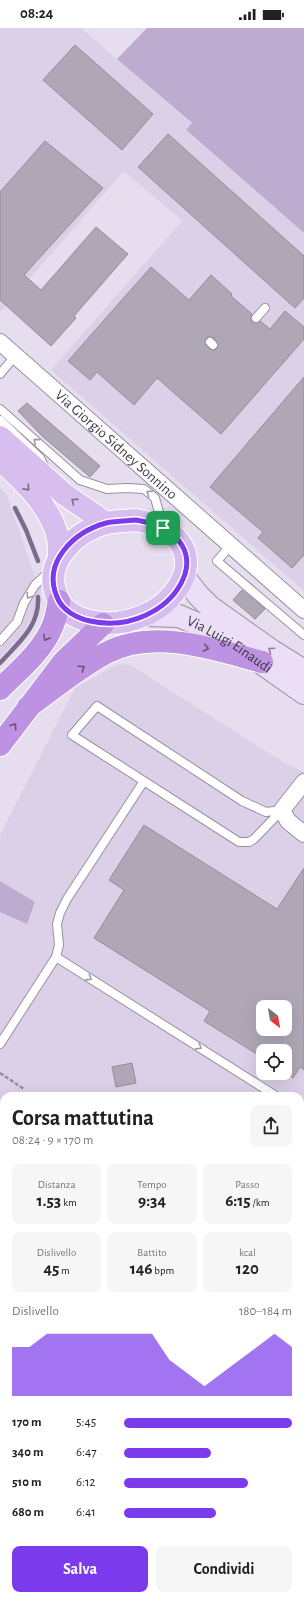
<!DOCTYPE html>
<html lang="it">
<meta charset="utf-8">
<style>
body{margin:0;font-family:"Alegreya Sans",sans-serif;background:#f6f6f6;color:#202124;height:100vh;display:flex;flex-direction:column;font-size:15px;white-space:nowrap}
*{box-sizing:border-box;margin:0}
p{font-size:13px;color:#757577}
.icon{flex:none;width:22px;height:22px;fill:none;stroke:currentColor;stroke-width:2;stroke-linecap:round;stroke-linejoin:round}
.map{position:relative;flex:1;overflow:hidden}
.sheet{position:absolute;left:0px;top:1064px;width:304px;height:508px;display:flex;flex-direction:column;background:#fff;border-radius:12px 12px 0 0;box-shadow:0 4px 16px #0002}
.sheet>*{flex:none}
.needle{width:26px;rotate:149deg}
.controls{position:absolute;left:256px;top:972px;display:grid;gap:8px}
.controls a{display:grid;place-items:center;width:36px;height:36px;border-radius:8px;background:#fff;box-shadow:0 4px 16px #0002;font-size:20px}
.pin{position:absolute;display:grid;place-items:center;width:34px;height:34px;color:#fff;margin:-17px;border-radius:8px;box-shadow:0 2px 6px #0006}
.round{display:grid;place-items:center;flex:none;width:42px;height:42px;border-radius:8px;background:#f6f6f6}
.overview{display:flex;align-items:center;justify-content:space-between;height:68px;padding:0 12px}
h1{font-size:22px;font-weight:700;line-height:30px}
.stats{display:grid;grid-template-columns:repeat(3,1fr);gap:6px;height:68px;padding:4px 12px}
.stats div{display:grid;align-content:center;border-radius:8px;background:#f6f6f6;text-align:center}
.stats b{font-size:17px;font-weight:700}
.stats small{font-size:11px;font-weight:400}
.stats p{font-size:11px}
.chart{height:112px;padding:8px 12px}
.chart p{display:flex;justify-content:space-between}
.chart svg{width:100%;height:72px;margin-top:4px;fill:#7c3aed;opacity:.7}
.cta{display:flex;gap:8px;margin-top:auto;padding:8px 12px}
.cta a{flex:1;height:46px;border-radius:8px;background:#7c3aed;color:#fff;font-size:16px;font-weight:700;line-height:46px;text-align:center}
.cta a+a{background:#f6f6f6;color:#202124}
ul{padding:0 12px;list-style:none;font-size:13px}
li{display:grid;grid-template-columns:64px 48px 1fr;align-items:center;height:30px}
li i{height:10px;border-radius:5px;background:#7c3aed}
.status{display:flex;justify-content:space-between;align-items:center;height:28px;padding:0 20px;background:#fff;direction:ltr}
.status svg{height:11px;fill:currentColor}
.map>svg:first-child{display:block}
.built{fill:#dbd0e7;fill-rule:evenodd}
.green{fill:#beabd0}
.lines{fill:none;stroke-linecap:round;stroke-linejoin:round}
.stream{stroke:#7d6a8e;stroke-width:4.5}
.building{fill:#afa7b6;stroke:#948c9b;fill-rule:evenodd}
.service-casing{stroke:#98909f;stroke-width:10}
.minor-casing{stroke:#98909f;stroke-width:18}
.secondary-casing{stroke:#98909f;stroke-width:24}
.primary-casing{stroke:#fff;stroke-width:24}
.motorway-casing{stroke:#fff;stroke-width:24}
.path{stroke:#938e9a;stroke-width:2.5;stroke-dasharray:4 2;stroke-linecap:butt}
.service{stroke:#fff;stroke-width:8}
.minor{stroke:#fff;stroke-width:16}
.secondary{stroke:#ebdef6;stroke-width:22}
.primary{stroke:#d7beee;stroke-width:22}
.motorway{stroke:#bd92e2;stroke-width:22}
.oneway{stroke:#9e9ca0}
.oneway2{stroke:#7b6f86}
.oneway3{stroke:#635471}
.oneway4{stroke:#8b8492}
.route-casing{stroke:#fff;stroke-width:8}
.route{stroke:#7c3aed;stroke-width:5}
.labels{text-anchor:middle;stroke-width:3;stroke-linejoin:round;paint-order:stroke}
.street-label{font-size:15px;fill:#3d3a41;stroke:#fff}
</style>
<div class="status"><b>08:24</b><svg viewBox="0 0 49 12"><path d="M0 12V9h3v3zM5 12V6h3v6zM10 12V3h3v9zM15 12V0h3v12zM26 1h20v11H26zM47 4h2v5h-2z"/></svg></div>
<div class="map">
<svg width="304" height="1572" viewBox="0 0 304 1572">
<rect width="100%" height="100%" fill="#e6deef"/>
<path class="built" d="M0,0H81L192,96L186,103L304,205V563L51,342L182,193L124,143L0,284Z
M0,460L7,467L35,549L44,550L40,566L36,571V582L33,588L23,605L0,630Z
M118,636L130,637L283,734L304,744V1572H11L5,1568H300V1068H4V1567L0,1565V884L27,896L35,875L0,853V807L75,660ZM263,979H285V1001H263ZM263,1023H285V1045H263Z"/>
<path class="green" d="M147,0H304V205L186,102L192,95L117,31Z
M0,853L35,874L27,896L0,884Z"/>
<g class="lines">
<path class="stream" d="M15,480L26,502L38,533
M0,635C18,615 40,598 38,569"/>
</g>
<path class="building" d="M75,17L153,86L122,122L43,52Z
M168,106L304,228V270L295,280L138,139Z
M45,113L103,160L24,247L41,262L96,199L128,226L74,288L76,290L51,318L0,272V164Z
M151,239L189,272L211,247L232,266L231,268L252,286L251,291L253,294L257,295L260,293L270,301L285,283L304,299V311L221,406L157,350L134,377L97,344L90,352L68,333ZM209,309L214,310L218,315V319L215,322L209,321L205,316L206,310Z
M304,349V527L292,540L258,510L263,504L210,459Z
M27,375L100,438L90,449L42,408L18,383Z
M242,562L265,581L255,591L233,572Z
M144,797L277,881L304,840V1042L300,1039L293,1050L285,1044V1023H263V1030L204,993L210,983L94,910L124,862L109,852ZM263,979H285V1001H263Z
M132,1035L136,1055L116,1059L112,1039Z"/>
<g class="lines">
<g class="service-casing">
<path id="service" d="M256,290L265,280
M210,314L213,317
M0,346L15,328
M0,381L80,452L107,461L127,460L144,461L155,470L163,499
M0,392L40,430L45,440
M231,517L217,533L304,607
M0,613L17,594L24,575L35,557L51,542
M97,678L242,773L266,784L282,782L254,811L249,814H239L72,707Z
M56,929L276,1068
M0,1016L56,929L59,917L57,896L60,885L67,871L144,753
M300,1083L304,1086
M0,1206L4,1208
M300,1411L304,1413
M0,1477L4,1479
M147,1568L153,1572
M210,1568L217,1572"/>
</g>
<g class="minor-casing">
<g id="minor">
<path id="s1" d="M0,314L304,582"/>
<path d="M304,754L282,782L288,793L304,806"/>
<path d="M300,1124L304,1121"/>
<path d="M300,1392L304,1395"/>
</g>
</g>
<g class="secondary-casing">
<g id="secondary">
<path d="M184,549L198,567L210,579L272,623L304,643"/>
<path id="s2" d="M147,587L179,588L202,598L236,617L304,665"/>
</g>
</g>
<g class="primary-casing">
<path id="primary" d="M0,409L64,466L106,495
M0,432C23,452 51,479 58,510C59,516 59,523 59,529
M136,492C235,510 170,611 89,593C76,590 62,582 57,569C42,534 75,504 106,495C116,493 126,493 136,492Z"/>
</g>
<g class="motorway-casing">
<path id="motorway" d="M0,661C19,642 43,623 53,597C56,590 57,581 59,573
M28,679C53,661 78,640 106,625C155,600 213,621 262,634
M0,717L64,633L103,596"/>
</g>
<path class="path" d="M0,1045L24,1061
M0,1432L4,1435"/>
<use href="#service" class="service"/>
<use href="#minor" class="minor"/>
<use href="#secondary" class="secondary"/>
<use href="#primary" class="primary"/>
<use href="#motorway" class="motorway"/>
</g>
<defs><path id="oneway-chevron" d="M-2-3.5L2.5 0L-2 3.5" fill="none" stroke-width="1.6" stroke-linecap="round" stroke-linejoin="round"/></defs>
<g class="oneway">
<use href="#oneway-chevron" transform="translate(36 413) rotate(-139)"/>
<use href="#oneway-chevron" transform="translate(149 465) rotate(-147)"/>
<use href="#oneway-chevron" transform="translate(29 568) rotate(123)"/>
<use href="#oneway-chevron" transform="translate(89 950) rotate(32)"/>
<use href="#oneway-chevron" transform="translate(199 1019) rotate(32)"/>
</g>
<g class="oneway2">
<use href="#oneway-chevron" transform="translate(27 460) rotate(48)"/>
<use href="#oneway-chevron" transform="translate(74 473) rotate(-143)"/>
</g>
<g class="oneway3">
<use href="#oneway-chevron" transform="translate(46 610) rotate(119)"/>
<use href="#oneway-chevron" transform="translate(206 620) rotate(11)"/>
<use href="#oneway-chevron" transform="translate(82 640) rotate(-34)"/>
<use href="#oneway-chevron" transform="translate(14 698) rotate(-54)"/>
</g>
<use class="oneway4" href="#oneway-chevron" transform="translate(271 622) rotate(-146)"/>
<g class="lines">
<g class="route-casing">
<path id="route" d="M136,492C235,509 172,611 90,593C76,590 62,582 57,569C42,534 74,504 106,495C116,493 126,493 136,492Z"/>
</g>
<use href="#route" class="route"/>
</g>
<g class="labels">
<g class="street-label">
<text dy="5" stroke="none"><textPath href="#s1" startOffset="155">Via Giorgio Sidney Sonnino</textPath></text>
<text dy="5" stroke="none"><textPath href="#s2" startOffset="90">Via Luigi Einaudi</textPath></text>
</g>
</g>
</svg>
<div class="controls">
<a><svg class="needle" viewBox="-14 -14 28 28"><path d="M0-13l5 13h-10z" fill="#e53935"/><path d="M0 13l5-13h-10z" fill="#757577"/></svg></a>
<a><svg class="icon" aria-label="locate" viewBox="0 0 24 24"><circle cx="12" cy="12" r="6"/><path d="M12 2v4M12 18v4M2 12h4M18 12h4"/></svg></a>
</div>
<div class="pin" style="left:163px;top:500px;background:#1e9e55"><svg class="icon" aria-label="arrive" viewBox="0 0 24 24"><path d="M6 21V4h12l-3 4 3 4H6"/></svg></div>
<section class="sheet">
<div class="overview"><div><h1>Corsa mattutina</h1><p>08:24 · 9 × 170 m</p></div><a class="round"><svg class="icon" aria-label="share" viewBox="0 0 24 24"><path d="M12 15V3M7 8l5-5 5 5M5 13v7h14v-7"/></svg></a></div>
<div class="stats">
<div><p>Distanza</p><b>1.53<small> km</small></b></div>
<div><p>Tempo</p><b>9:34</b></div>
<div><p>Passo</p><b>6:15<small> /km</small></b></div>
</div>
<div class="stats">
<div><p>Dislivello</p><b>45<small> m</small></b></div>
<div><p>Battito</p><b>146<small> bpm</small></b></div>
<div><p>kcal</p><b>120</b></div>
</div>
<div class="chart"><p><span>Dislivello</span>180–184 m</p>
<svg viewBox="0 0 160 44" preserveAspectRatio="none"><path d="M0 44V14L10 14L20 6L30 6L40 6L50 6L60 6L70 6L80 6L90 22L100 30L110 38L120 30L130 22L140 14L150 6L160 14V44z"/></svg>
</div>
<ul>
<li><b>170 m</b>5:45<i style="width:100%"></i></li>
<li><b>340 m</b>6:47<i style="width:52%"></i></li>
<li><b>510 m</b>6:12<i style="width:74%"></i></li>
<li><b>680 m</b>6:41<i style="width:55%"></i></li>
</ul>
<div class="cta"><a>Salva</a><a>Condividi</a></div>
</section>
</div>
